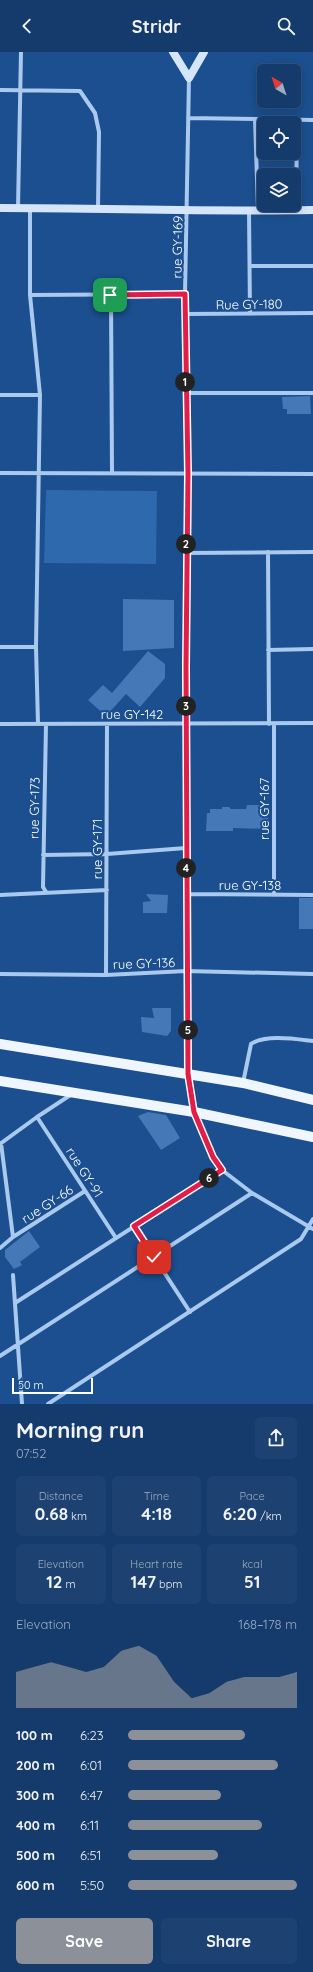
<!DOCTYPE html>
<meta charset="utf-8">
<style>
body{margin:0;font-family:Quicksand,sans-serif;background:#1d4271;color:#f1f3f6;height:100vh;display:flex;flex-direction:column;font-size:15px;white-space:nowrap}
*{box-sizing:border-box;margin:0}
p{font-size:13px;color:#9dadc1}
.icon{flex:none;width:22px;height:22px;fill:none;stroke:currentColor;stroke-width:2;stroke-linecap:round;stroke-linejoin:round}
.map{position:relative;height:1352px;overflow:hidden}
.sheet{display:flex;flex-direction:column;background:#143b6b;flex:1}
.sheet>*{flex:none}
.needle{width:26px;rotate:321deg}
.tools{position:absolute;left:257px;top:12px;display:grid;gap:8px}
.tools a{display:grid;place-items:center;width:44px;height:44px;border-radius:6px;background:#143b6b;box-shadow:0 2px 10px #0003,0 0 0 1px #33557e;font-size:20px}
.scale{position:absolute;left:12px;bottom:10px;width:81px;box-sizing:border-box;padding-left:4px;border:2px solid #fff;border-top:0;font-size:11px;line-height:14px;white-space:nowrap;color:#fff;-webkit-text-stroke:3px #1b4f8f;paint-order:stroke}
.pin{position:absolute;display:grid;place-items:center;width:34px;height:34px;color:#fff;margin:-17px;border-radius:8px;box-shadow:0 2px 6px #0006}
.km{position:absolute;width:20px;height:20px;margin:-10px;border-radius:50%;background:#222;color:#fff;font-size:11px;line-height:20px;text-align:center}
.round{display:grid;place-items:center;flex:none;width:42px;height:42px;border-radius:6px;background:#1d4271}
.headline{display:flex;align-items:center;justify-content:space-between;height:68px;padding:0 16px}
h1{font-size:22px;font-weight:800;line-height:30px}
.metrics{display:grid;grid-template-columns:repeat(3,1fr);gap:6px;height:68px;padding:4px 16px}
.metrics div{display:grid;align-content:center;border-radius:6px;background:#1d4271;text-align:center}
.metrics b{font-size:17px;font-weight:800}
.metrics small{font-size:11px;font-weight:400}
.metrics p{font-size:11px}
.chart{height:112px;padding:8px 16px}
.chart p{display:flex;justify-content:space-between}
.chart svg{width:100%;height:72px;margin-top:4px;fill:#8c9099;opacity:.7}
.cta{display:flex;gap:8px;margin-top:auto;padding:8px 16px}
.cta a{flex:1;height:46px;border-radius:6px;background:#8c9099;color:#fff;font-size:16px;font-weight:800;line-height:46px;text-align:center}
.cta a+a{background:#1d4271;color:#f1f3f6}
ul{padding:0 16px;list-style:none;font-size:13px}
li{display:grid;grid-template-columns:64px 48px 1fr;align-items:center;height:30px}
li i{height:10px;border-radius:5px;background:#8c9099}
header{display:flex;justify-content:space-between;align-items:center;height:52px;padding:0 16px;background:#143b6b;font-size:18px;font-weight:800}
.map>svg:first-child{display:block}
.green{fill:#2e69ad}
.building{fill:#4478b7}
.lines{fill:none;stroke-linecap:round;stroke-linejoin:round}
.street{stroke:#a9c9ee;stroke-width:4}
.secondary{stroke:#d6e6fa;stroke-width:8}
.primary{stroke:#f0f6ff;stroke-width:10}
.route-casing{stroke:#fff;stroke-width:8}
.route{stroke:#e11d48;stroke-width:5}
.labels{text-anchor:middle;stroke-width:4;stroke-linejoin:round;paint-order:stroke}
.street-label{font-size:13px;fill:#fff;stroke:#1b4f8f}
</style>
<header><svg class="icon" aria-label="back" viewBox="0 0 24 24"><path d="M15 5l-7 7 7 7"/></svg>Stridr<svg class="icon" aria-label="search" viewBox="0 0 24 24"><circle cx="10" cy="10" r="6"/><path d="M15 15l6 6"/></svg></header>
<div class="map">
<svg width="313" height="1352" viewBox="0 0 313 1352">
<rect width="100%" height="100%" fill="#1b4f8f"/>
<path class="green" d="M46,438L157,439L156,512L44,511Z"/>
<path class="building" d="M310,344L311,362H287V357H283L282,345Z
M123,547L174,548V596L123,599Z
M148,599L165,612V626L140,655L126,642L106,664L88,648L103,633L112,641Z
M247,753H264V765L268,766V777L233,776V779H206L207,761H210V757H222V755H229L231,757H246Z
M146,842L168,843L167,861H143V850L151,849Z
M299,846H313V877H299Z
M152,956H171V979L167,984L142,980L141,965L154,966Z
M148,1060L166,1063L180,1086L161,1098L138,1064Z
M29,1179L40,1195L20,1210L22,1213L14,1217L5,1205V1198Z"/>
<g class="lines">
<path class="street" d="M189,26L185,242L188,422L186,501V672L189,1022L194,1060L213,1105L222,1118L252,1141L313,1177
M0,38L80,39L95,61L99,80L98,156
M188,66L313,68
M255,67L258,158
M18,156L21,0
M30,156V243L40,343L36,595L38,672
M296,158L297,68
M249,159L250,262
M250,214H313
M30,243L185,242
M111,243L112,421
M185,262L313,261
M185,341H313
M0,343H40
M0,421L313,422
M268,500L269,672
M186,501L313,500
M0,595H36
M268,598L313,597
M0,672L313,671
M43,803L107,802L186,796
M46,840L43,835L46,672
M186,842L313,843
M0,843L107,838
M274,843V672
M0,922L106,923L186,919L313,922
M106,923L107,672
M243,1031L251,992C265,982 296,987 313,989
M37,1065L116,1186
M1,1091L13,1185
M0,1092L37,1065L72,1042
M134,1174L190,1260
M0,1196L13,1185L85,1139
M13,1223L22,1352
M15,1251L222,1118
M0,1304L252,1141
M48,1352L301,1187L313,1167"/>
<path class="secondary" d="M173,0L189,26L204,0
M0,156C104,156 209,160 313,158"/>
<path class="primary" d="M0,992L243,1031L313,1048
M0,1029L194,1060L313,1085"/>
</g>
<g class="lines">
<g class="route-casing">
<path id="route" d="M110,243L185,242L188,422L186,615L188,1022L194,1060L213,1105L222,1118L134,1174L154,1205"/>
</g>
<use href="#route" class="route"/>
</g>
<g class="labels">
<g class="street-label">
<text transform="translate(177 195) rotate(-89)" y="5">rue GY-169</text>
<text transform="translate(249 252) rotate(-1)" y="5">Rue GY-180</text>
<text x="132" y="667">rue GY-142</text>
<text transform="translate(34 756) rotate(-89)" y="5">rue GY-173</text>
<text transform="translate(264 757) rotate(-90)" y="5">rue GY-167</text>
<text transform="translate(97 797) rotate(-90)" y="5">rue GY-171</text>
<text x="250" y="838">rue GY-138</text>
<text transform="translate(144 911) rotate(-2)" y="5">rue GY-136</text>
<text transform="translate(85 1120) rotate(57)" y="5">rue GY-91</text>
<text transform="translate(47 1152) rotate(-33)" y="5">rue GY-66</text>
</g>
</g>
</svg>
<div class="tools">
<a><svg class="needle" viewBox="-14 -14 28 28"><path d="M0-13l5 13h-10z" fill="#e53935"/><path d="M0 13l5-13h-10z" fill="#9dadc1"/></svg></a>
<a><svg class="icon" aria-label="locate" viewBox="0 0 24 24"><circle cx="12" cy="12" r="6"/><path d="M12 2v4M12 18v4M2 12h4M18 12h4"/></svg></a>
<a><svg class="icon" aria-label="layers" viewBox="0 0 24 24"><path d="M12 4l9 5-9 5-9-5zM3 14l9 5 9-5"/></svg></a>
</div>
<div class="scale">50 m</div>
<div class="pin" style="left:110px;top:243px;background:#1e9e55"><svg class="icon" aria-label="arrive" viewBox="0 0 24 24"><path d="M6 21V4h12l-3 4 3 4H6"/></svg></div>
<div class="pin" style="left:154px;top:1205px;background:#d93025"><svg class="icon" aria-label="check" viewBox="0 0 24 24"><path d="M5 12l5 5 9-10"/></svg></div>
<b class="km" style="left:185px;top:330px">1</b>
<b class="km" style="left:186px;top:492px">2</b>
<b class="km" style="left:186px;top:654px">3</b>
<b class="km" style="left:186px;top:816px">4</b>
<b class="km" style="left:188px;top:978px">5</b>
<b class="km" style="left:209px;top:1126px">6</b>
</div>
<section class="sheet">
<div class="headline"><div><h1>Morning run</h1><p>07:52</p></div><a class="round"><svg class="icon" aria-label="share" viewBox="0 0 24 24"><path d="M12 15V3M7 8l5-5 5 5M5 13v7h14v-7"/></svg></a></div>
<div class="metrics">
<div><p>Distance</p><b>0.68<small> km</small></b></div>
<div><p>Time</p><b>4:18</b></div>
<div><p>Pace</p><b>6:20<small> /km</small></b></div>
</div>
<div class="metrics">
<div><p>Elevation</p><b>12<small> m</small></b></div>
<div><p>Heart rate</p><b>147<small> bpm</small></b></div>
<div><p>kcal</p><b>51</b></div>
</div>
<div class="chart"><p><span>Elevation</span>168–178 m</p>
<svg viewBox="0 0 160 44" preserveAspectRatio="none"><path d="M0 44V22L10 19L20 16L30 19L40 22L50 19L60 9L70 6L80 12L90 28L100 38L110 35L120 28L130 25L140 25L150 25L160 22V44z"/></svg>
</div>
<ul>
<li><b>100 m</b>6:23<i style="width:69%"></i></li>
<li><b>200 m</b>6:01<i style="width:89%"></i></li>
<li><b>300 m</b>6:47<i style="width:55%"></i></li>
<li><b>400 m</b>6:11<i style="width:79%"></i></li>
<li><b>500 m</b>6:51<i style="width:53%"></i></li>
<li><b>600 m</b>5:50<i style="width:100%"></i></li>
</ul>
<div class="cta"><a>Save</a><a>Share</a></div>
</section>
